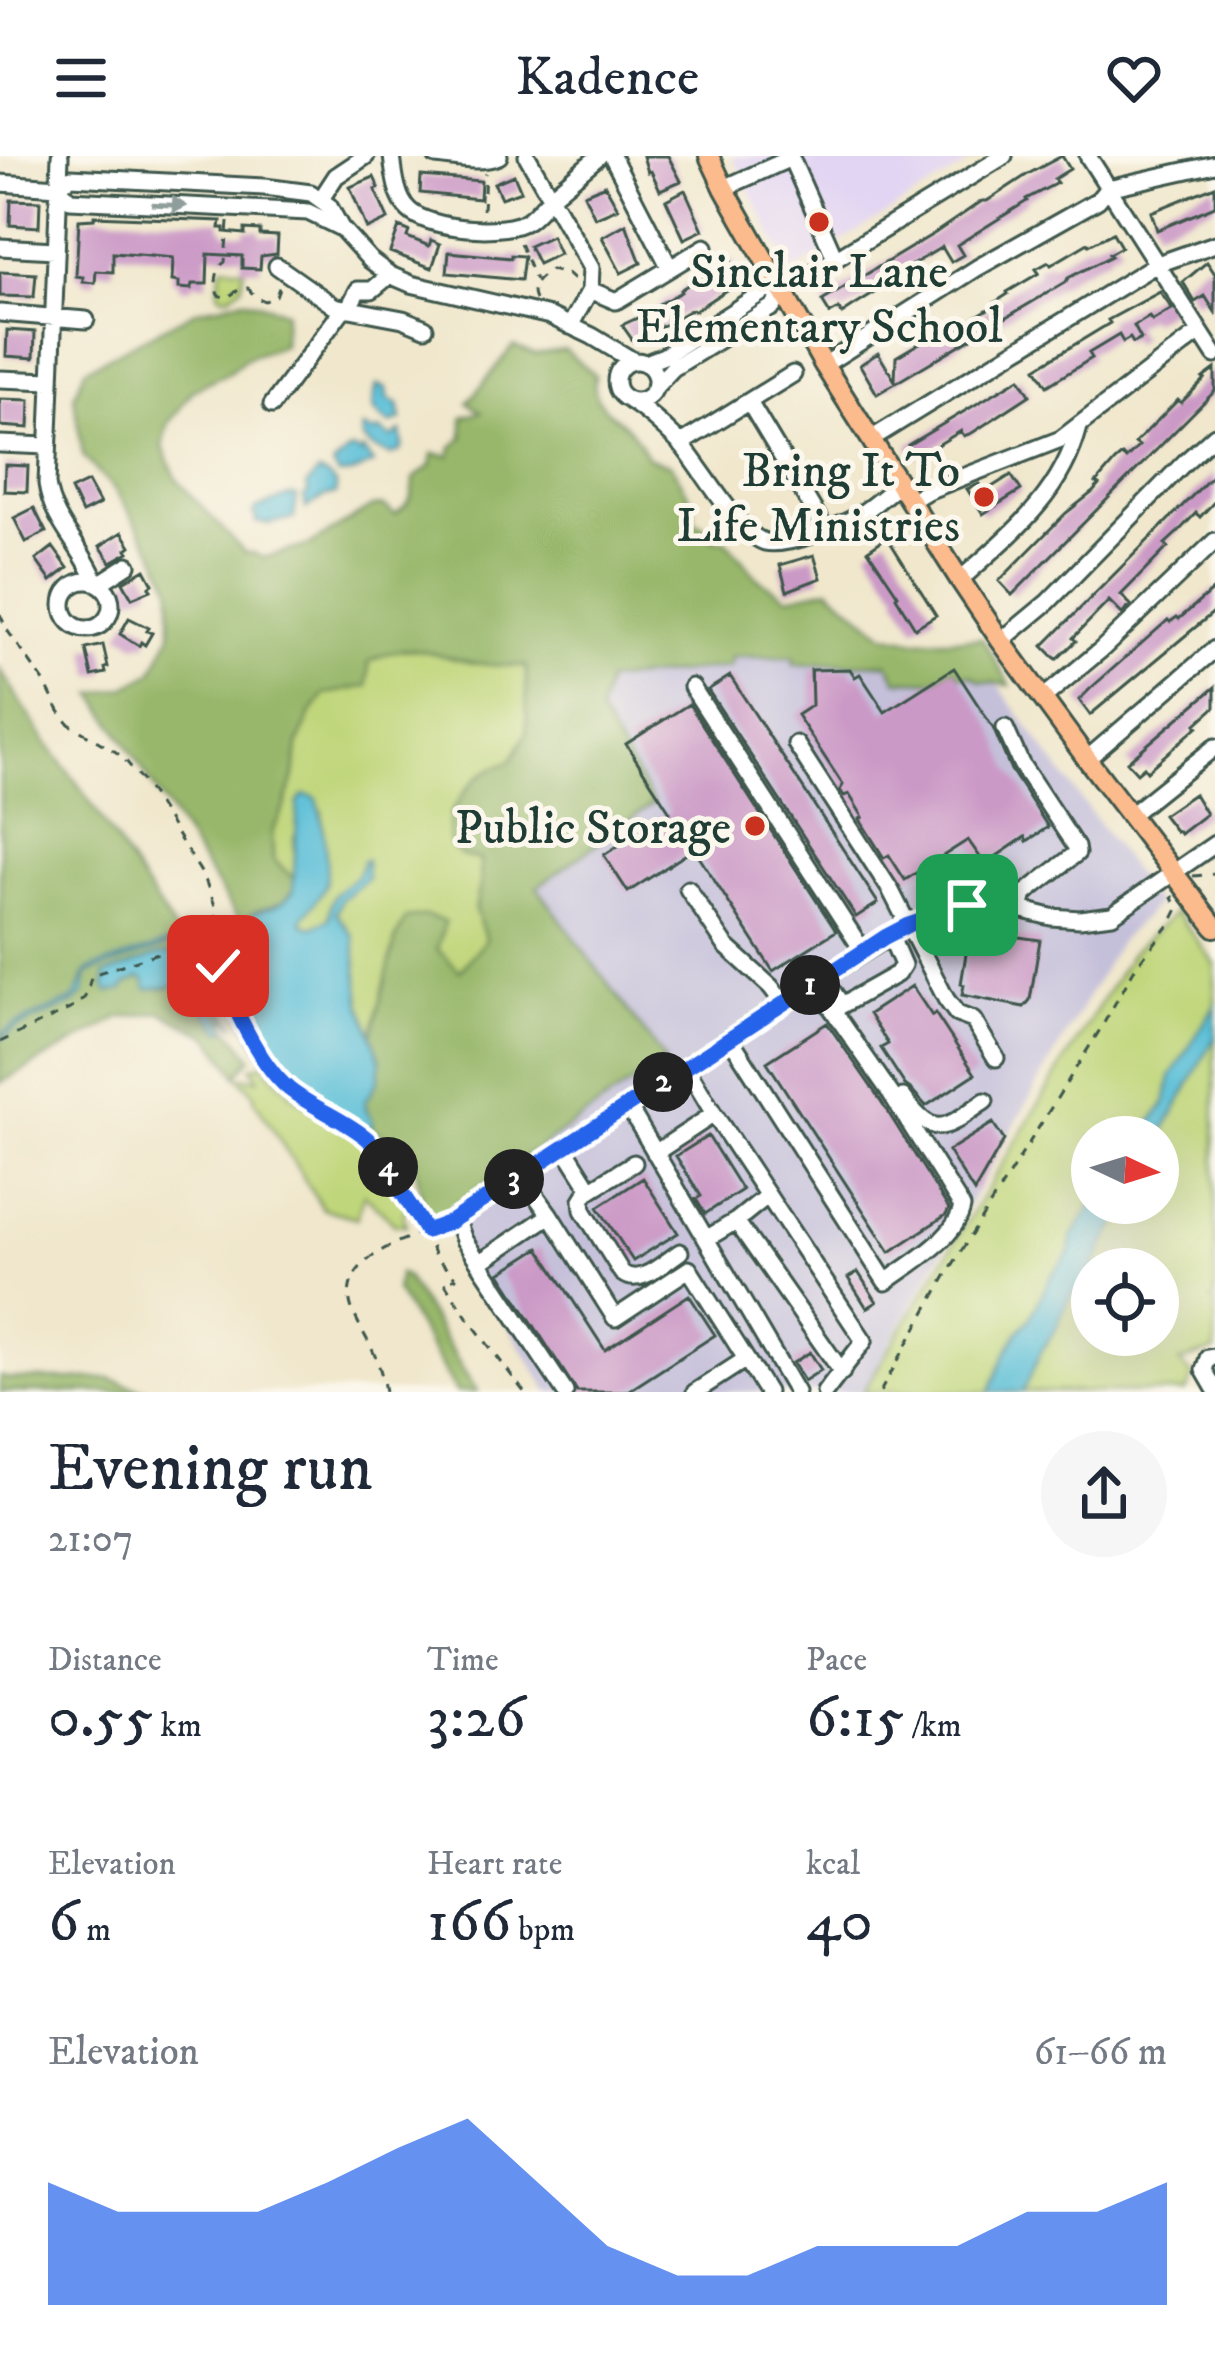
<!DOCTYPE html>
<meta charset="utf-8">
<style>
body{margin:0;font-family:"IM FELL DW Pica",serif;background:#f6f6f7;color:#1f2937;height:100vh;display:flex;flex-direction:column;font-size:45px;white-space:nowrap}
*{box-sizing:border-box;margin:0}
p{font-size:39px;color:#747a83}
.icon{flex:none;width:66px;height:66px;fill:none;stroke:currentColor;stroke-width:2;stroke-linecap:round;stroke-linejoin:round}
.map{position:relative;height:1236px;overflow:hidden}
.details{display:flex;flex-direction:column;background:#fff;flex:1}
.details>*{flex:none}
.needle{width:78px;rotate:94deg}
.buttons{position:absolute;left:1071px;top:960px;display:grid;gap:24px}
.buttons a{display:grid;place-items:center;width:108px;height:108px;border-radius:50%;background:#fff;box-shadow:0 12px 48px #0002;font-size:60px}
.pin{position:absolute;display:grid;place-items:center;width:102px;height:102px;color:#fff;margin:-51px;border-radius:24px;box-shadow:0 6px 18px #0006}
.km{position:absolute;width:60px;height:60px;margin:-30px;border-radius:50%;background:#222;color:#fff;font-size:33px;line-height:60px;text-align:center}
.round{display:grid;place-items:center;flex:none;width:126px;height:126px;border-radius:63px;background:#f6f6f7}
.headline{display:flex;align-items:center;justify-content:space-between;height:204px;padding:0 48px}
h1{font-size:66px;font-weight:600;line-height:90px}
.metrics{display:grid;grid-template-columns:repeat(3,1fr);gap:18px;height:204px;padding:12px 48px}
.metrics div{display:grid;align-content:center}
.metrics b{font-size:60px;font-weight:600}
.metrics small{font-size:33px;font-weight:400}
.metrics p{font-size:33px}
.chart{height:336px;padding:24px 48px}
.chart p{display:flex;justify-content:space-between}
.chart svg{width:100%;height:216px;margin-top:12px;fill:#2563eb;opacity:.7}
header{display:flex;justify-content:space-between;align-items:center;height:156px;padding:0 48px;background:#fff;font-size:54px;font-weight:600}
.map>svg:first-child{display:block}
.built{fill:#e2d4f3}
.industrial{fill:#c5c0da}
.green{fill:#c0d67a;stroke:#708a57;stroke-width:3;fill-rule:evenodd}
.forest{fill:#98b76a;stroke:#5c7a4f;stroke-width:3}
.water{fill:#59bed7;stroke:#3c7e86;stroke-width:3}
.building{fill:#cb99c6}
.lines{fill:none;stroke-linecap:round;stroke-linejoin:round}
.minor-casing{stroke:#3e564b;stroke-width:21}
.major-casing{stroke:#3e564b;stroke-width:24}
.path{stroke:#3e564b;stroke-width:3;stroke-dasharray:9 9;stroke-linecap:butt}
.minor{stroke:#fff;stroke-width:15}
.major{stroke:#fbbb8c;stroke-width:18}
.oneway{fill:#8f9e9a}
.route-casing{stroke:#fff;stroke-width:24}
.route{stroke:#2563eb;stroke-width:15}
.poi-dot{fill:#c8321e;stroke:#fbf7ec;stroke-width:4.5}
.labels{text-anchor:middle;stroke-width:10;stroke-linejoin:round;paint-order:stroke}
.poi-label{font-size:48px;fill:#1f3d34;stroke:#fbf7ec;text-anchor:end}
</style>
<header><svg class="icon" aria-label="menu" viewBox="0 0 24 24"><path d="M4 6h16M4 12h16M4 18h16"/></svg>Kadence<svg class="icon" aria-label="heart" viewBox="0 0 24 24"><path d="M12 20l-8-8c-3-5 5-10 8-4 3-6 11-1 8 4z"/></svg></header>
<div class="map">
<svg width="1215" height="1236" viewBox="0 0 1215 1236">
<rect width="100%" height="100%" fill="#fbf7ec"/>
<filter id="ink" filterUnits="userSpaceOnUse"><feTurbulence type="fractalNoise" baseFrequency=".00833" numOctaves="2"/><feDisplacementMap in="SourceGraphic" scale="24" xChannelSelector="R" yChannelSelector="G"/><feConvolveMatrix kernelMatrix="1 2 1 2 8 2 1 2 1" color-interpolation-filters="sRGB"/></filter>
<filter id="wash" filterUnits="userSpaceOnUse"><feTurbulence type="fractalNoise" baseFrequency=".004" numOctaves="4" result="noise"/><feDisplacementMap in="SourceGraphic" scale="48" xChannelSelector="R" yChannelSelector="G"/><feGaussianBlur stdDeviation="2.7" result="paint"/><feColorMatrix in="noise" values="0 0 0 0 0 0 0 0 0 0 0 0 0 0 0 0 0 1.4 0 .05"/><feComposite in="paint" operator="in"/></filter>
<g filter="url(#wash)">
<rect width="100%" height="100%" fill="#f0e7cc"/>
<path class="built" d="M732,0H981L791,116Z"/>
<path class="industrial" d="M730,501H795V509L980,504L1157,748L1119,786L862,1236H549L439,1060L665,905L536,730L653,647L599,557L607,525L729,511Z"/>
<path class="green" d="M225,110L244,112L242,130L229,140L221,139L218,135L221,112Z
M418,492L472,507L526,510L527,576L511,605C477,619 469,629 449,659L480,703L481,725L475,754L486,783L460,816L437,793L388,815L372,880L361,847L354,781L336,757L342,743L367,723L362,705L360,718L342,732L329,763L312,771L303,768L302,763L326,727L322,655L294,681L296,725L273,703L272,676L285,650L294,620L298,589L310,559L325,538L367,530L369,506L391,494Z
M1176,756L1215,808V1141L1212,1145L1215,1148V1195L1179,1206L1193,1220L1186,1236H863L1132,796ZM1092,981H1158V1047H1092ZM1092,1113H1158V1179H1092Z
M262,908L293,940L362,982L373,993L409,1049L403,1058L406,1069L395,1068L364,1038L357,1062L323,1053L255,945L253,936L238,921L258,923L252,911Z"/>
<path class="forest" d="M244,143L285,155L283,189L248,201L229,216L193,234L168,268L163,291L177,324L245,397H254L263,402L310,389L372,351L384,350L395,359C410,348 414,341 414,322L431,310L433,298L450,300L452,291L463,282V261L481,256L468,247L513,190L534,198L565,194L595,219C590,253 614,256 631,275C638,283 643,293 648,302L671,309L693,346L694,365L705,371L712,383L725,384L759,423L788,441L829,432L884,478L912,484L982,482L1010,529L980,525L971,519H958L954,512L934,525L897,524L888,507L794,509V501H731L730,511L607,525L599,557L653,647L537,731L665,905L439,1060H424L414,1000L371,971L365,945L378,925L381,905L372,880L395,785L406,762L427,760L445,766L437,793L460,815L486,783L475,754L481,725L480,704C473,702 466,702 461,699C430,681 463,630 484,617C492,612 502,609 511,605L527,577L526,510C507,510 488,510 469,506C425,498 413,482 369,506L368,530L325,538L310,559L298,589L294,620L285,650L272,676L273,703L296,725C287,759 260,742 246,765H240L94,538L124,532L152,517L171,478V430L156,398L115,334L83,300L74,241L85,213L198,154Z
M0,513L48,589L83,635L183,788L228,864L221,865L183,804L159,799L106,818L125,829L141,821L158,833L179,830L188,833L222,875L228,872L252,901L237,919L209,880L161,856L120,862L0,927Z
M399,1118L405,1120L477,1236H456L396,1134Z
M0,1220L8,1223H111L150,1236H0Z"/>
<path class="water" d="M377,229L387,232L388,242L398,248L401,264L390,268C370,255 371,252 377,229Z
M362,272L375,277L380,274L391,282L401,276L403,289L400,295L391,299L374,293L363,283Z
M354,294L361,298L363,294L373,307L352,318L339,319L333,310L349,295Z
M318,317L327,320L336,328V338L326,340L306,352L304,341L308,337L307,329Z
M289,340H297L294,362L268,368L256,366L257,360L253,358L256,353Z
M304,639L316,642C322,654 330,718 325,730C320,741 309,753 302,763L303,768L312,771L329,763C330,757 330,749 333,743C342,724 359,731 362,705L366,704L367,723L342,743L336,757L354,781L361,847L381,905L378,925L365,945V952L373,965L371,971L366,974C295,938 246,905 234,819L243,808L252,785C236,755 254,758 275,750C283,747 287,742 293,736L298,646Z
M170,786L179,787L189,796L235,870L187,798L178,790L171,789L92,816L87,819L83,838L74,847L14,873L0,884V880L12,870L72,844C82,835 80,821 90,813Z
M173,797L183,804L228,872L222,875C208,863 198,832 179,830C168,829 157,833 147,833L145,824L140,821L125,829L123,834L108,836L105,831L106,818L159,799Z
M1215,849V881L1158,986V981H1140L1165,948L1171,921Z
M1094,1047H1132L1119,1063L1088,1120L1067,1146L1057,1171L1042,1193L1023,1236H990L1004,1201L1018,1176L1029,1164L1052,1118L1070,1097L1072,1081Z"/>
<g id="blocks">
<path class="building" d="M643,0H668L681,25L660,34L651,15L648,16Z
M1062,0L1070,13L1054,23L1057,27L1026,43L1027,45L957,89L963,99L951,106L942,91L875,131L878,135L854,150L842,158L839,153L830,158L822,145L935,77L982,45H987L1028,18Z
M514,19L521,35L501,42L494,27Z
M421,20L481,25L480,43L420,37Z
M374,21L379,32L375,34L388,63L367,73L350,31Z
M605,29L618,52L595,62L584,38Z
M1215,30V50L1157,74L1151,56Z
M685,34L703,74L684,83L666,44Z
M11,44L40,45L39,71L10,69Z
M94,60L221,65L220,72H224V76L245,78V73L260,74V79L278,80L277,98L261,100L260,113L242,112V100L208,98L207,128H192L191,133L179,132V126L172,125L173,102L113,97V116L96,115L95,127L83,126V121L76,120L79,64L94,63Z
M626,68L641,107L621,117L602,81Z
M399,71L409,75L407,81L429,90L431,84L440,88L432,112L390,96Z
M1113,77L1121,91L1109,98L1111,100L1068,122L1066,126L877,238L860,209L878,197L895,225L896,201L940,175L954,167L957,172L995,149L994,147L1008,138L1007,136L1039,117L1036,113L1049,106L1051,109L1088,87L1089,89Z
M551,80L559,98L538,108L529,90Z
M449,96L511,102V99L524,100L521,124L447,117Z
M729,102L743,123L694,155L692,153L634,186L622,169L661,151L659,148L681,136L680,134Z
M1207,106L1215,118V156L1205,140L1195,146L1183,126Z
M0,116L36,118L34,141L0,140Z
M1160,136L1172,153L1152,165L1149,161L1134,170L1141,183L1133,187L1130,182L1123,186L1119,179L1089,197L1092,202L1047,230L1036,212L1110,167L1108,164Z
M7,174L35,176L34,202L6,200Z
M1215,213V235L1012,439L999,425L1066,357L1093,336L1099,329L1096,327L1115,305L1122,299L1126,303L1139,290L1135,287L1178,244L1181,247L1205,223L1203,222Z
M1020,222L1030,239L972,277L964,280L961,275L916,302L908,289Z
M0,243L30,244L29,272L0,270Z
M5,309L28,310L27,336L4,335Z
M1215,317V345L1200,361L1196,357L1178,376L1165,388L1168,391L1121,439L1131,449L1122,458L1109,445L1073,482L1076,485L1057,503L1054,501L1043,490Z
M1011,319L1021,334L983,358L967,333L979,328L984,336Z
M88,326L100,348L82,357L71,334Z
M34,352L46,376L26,386L14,362Z
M122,376L131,390L127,393L129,396L111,406L100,390Z
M887,381L936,459L915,472L896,441L898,439L868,394Z
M53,391L68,412L51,425L36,404Z
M814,399L821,422L787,435L780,409Z
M145,413L153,428L149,431L151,434L132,442L123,426Z
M1215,432V455L1090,559L1079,544L1091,532L1168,464L1170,466L1177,461L1179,463Z
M129,462L149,472L147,475L152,477L145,489L141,486L139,490L120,478Z
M103,489L108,511L105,512L106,517L92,520L86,493Z
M954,512L993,572L1011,614L1048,671L1027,685L1025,681L985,708L968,684L905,724L889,699L884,702L862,667L860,663L863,661L849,638L844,640L840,634L843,629L797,559L812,549L811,514L850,513L855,521L860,518L885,556Z
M730,520L878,747L856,761L708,534Z
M1215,531V551L1196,568L1198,570L1147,615L1144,611L1137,617L1127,606Z
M689,548L836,775L773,815L694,693L628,736L604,699L670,656L626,588Z
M1194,638L1206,658L1180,678L1178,675L1176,676L1163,659Z
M970,774L1040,784L1030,844L1024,851L962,839L964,829L961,828Z
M912,830L932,860L935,857L975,918L926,950L912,934L905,929L881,892L888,888L869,858Z
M827,867L881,945L949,1053L946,1059L890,1096L767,906Z
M993,967L1004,984L974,1036L948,995Z
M708,980L742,1034L705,1058L696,1043L701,1040L676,1000Z
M643,1022L678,1077L633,1105L598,1051Z
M539,1092L605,1194L689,1139L715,1179L627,1236H577L500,1117Z
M858,1116L877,1146L867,1152L848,1122Z
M810,1196L821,1214L804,1225L793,1207Z"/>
</g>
</g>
<g filter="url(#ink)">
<use href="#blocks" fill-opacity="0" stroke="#3e564b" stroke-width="3"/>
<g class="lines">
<g class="minor-casing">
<path id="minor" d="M60,0L47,328C52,366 83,391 96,426
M392,0C394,16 396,42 409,54C428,73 506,80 528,64C538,57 546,45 555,37C570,24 585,12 599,0
M436,0C456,2 481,8 499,0
M527,0L591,112L590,134L570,170
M612,0L670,112
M1088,0L1215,199
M0,27L58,31L71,21L264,31L311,37L329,50L341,72L370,104L390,119L411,128L550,160L592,180L632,204
M58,31L70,44L308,56L341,72
M724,32L791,2L835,102
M321,43L336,20L366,0
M0,91L55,94
M277,110L334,150L403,163L425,172
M590,134L616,145L705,91
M348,153L358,134H372L390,119
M0,157L86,164
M616 225a20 20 0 1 1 40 0a20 20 0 1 1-40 0Z
M646,207L664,200L766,134L781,136
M824,209L977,112L1098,44L1108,32L1215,8
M0,223L50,225
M656,230L673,212L774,150L781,136L1004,0
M630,245C649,256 664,272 680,287C700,309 739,379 765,386C785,391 835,372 854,362C870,353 885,339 899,328
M749,246L825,373
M272,249L344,152
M871,283L1155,109L1215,88
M0,288L47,290
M680,288L793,218
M910,345L927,335L1061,283L1200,176
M960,424C1011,378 1061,340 1079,271
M63 449a24 24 0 1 1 48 0a24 24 0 1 1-48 0Z
M100,427L128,409
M1001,485L1048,446L1185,306L1215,279
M692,531L863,795
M1043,542L1102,493L1215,385
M1005,572L1021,608L1076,691L1077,697L1024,738L1020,753
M796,588L891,735L946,843L957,858L973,864L996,902
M1087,603L1215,493
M1130,659L1215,591
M688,733L726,790L771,831L783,847
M833,836L842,849L897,818L903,809L890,779
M730,882L886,1126C911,1107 956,1083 962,1051L891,938L814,827
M686,911L714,958L864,1185L825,1236
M903,941C936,987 946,971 985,945
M628,950L796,1236
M564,991L591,1034
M655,997L714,958
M634,1007L587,1036L582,1044L583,1054L622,1117C640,1131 663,1107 680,1096
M521,1019L550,1059L615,1162L689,1113L767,1236
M767,1040L736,1065L842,1216
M456,1062L464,1084L565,1236
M450,1066L772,854L908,769L958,751L978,748L1007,750L1051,761L1080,763L1112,759L1215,688
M706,1083L736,1065
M479,1107L550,1059
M1215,1201L1208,1202L1204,1214L1215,1233
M695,1236L746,1203"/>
</g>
<g class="major-casing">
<path id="major" d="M709,0L724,32L824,209L960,424L1001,485L1087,603L1215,771"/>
</g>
<path class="path" d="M483,54L485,17
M228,66L225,106C216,111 214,129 218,139L227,142L241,132H248L256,142L265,145L276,140L280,129
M520,87L535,124
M535,144C528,129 540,121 551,114L567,118L576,126
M0,458L7,474L45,527L59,555L69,568L116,596L125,604L145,628L204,721L216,752L218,810L236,853L261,899L285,930L356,973L369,984L400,1030L426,1075L435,1101L456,1122L444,1126L467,1161L524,1236
M1193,720L1215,718
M0,886L76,850L85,841L92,819L161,796L169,794L184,797L213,781
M385,1236C380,1201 368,1188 354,1158C330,1105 404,1083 440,1070
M880,1236L950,1113L1101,872L1137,809L1171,767L1178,753L1172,742L1174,740"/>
<use href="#minor" class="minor"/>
<use href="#major" class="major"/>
</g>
<defs><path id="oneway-solid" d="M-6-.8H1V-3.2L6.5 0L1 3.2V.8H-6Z" transform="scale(3)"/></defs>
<use class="oneway" href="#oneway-solid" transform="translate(169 49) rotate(3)"/>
</g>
<g class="lines" filter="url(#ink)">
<g class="route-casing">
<path id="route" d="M218,810C232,848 258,907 289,933C314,953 345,963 369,984L426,1075L450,1066L885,781L908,769L967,749"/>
</g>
<use href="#route" class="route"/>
</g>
<g class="poi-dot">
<circle cx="819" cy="66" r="12"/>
<circle cx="984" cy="341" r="12"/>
<circle cx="755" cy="670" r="12"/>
</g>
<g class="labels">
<g class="poi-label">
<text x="819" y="131" text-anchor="middle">Sinclair Lane<tspan x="819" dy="55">Elementary School</tspan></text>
<text x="960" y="330">Bring It To<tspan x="960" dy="55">Life Ministries</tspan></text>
<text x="731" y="687">Public Storage</text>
</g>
</g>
</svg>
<div class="buttons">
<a><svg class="needle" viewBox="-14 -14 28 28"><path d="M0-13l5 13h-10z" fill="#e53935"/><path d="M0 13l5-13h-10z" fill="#747a83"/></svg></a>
<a><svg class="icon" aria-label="locate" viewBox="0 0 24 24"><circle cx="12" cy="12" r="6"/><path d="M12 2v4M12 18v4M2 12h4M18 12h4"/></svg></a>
</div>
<div class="pin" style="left:967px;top:749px;background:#1e9e55"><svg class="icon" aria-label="arrive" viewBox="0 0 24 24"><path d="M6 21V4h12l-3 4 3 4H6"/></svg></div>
<div class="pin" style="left:218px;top:810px;background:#d93025"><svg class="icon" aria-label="check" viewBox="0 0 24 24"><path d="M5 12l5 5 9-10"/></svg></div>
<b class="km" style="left:810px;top:829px">1</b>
<b class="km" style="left:663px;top:926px">2</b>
<b class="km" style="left:514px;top:1023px">3</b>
<b class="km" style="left:388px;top:1011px">4</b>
</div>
<section class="details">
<div class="headline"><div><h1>Evening run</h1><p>21:07</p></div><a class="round"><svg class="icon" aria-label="share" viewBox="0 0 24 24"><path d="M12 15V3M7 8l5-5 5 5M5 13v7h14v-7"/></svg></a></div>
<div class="metrics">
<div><p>Distance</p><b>0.55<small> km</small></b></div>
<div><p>Time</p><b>3:26</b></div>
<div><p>Pace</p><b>6:15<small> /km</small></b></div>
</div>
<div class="metrics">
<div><p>Elevation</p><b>6<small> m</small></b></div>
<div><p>Heart rate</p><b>166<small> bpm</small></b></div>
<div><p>kcal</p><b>40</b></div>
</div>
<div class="chart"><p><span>Elevation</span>61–66 m</p>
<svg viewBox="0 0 160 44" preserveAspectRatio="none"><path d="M0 44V19L10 25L20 25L30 25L40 19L50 12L60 6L70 19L80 32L90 38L100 38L110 32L120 32L130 32L140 25L150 25L160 19V44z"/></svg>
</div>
</section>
